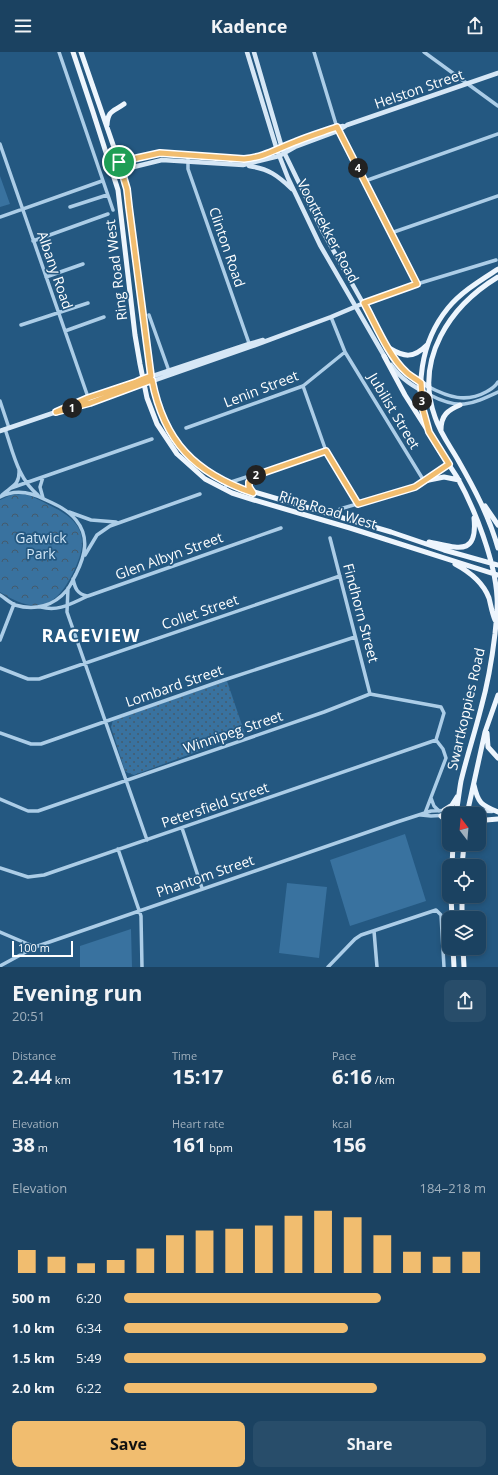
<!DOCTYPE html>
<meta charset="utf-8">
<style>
body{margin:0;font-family:"Open Sans",sans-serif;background:#284d6a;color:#f1f3f6;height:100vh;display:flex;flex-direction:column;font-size:15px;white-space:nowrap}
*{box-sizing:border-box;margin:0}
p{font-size:13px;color:#a0b0bd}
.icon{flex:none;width:22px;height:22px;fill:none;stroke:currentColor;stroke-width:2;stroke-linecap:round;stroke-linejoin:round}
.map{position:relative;height:915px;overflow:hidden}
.drawer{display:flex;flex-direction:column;background:#1b4261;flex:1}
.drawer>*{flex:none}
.needle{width:26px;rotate:344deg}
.buttons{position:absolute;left:442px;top:755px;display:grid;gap:8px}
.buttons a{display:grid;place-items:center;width:44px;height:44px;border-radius:8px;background:#1b4261;box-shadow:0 2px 6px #0003,0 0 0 1px #395b76;font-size:20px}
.scale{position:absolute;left:12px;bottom:10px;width:61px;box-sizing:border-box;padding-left:4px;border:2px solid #fff;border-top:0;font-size:11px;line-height:14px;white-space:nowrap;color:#fff;-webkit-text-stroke:3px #245881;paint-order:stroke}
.pin{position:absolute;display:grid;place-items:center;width:34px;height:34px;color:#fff;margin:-17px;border:2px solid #fff;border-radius:50%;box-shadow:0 1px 4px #0007}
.km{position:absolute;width:20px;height:20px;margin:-10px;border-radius:50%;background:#222;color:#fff;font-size:11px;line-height:20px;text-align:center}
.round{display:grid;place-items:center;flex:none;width:42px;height:42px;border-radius:8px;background:#284d6a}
.summary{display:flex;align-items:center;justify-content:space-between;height:68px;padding:0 12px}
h1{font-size:22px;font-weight:700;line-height:30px}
.figures{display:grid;grid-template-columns:repeat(3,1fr);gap:6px;height:68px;padding:4px 12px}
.figures div{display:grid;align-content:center}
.figures b{font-size:20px;font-weight:700}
.figures small{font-size:11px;font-weight:400}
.figures p{font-size:11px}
.chart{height:112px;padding:8px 12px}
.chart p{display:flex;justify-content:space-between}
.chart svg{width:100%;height:72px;margin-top:4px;stroke:#f1bd6f;stroke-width:6}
.button{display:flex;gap:8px;margin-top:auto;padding:8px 12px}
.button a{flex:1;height:46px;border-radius:8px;background:#f1bd6f;color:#111;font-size:16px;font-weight:700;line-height:46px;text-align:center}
.button a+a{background:#284d6a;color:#f1f3f6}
ul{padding:0 12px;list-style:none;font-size:13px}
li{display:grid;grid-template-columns:64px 48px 1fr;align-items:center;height:30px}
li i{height:10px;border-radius:5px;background:#f1bd6f}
header{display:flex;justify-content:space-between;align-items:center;height:52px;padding:0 12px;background:#1b4261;font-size:18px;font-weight:700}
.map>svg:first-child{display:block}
.grass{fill:url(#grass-dots)}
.park{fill:url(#park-crowns)}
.pitch{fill:#39729f}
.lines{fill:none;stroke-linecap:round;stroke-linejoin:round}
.street{stroke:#accde7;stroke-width:3.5}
.secondary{stroke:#d6e7f6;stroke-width:4.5}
.primary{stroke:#edf5fd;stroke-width:5}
.route-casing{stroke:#fff;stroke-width:8}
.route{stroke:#f1bd6f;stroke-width:5}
.labels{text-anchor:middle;stroke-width:3.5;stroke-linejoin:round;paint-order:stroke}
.street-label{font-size:14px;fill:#fff;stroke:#245881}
.park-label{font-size:14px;fill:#cfe5f6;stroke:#245881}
.district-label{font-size:18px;font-weight:bold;letter-spacing:1px;fill:#fff;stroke:#245881}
</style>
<header><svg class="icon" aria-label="menu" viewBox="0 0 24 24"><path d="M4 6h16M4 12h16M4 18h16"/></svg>Kadence<svg class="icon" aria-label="share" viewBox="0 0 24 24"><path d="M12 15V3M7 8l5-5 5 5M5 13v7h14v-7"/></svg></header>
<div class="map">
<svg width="498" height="915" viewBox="0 0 498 915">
<defs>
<pattern id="grass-dots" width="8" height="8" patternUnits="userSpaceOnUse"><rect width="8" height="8" fill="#39729f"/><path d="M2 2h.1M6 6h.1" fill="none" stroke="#445b6d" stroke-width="1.8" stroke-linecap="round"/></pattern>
<pattern id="park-crowns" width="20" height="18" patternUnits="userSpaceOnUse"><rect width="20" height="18" fill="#39729f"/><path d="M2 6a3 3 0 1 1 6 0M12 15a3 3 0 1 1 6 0" fill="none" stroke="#445b6d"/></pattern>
</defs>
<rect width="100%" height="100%" fill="#245881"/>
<path class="grass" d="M227,629L245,682L134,723L128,721L125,719L111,675L113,668Z"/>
<path class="park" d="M23,442C33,444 41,449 51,454C86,471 89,489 72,523C53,559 33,561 0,540V448L11,443Z"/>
<path class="pitch" d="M0,124L10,152L0,155Z
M405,782L426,849L350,874L330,808Z
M287,831L327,835L319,906L279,901Z
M131,877L132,915H80V894Z"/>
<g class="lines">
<path class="street" d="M59,0L113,158
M314,0L338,79L417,232
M424,0L498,54
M0,92L89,348
M188,102V117L250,294
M365,129L498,82
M70,155L107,143
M0,165L102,129
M391,181L498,144
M33,189L108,162
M46,225L83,212
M364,251L417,232L496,208
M149,263L169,319
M331,265L345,300L424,429
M21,273L88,251
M65,279L104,265
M303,334L326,399L358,451
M429,335C448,345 466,351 486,340C490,338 495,335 498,330
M430,343C459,358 470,353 498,340
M0,349L9,376
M186,376L303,334L345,300
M5,377C13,400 18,427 38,443
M43,425L40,435L43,446
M11,436L152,387
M224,437L228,431L326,399
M252,440C247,434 249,429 253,424
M2,443C12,434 20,433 19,418
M0,445C15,437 31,440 46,448C57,453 68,458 76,468C90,485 85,504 76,522C73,527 71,533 67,538C54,554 35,559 15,553C10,551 5,546 0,543
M340,457L415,435L449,412
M69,460L91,468L116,470
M330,486L370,642
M85,503L97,483L110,474L200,442
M73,527C75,536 77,542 87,544
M68,536L67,560L147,788
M41,555C59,560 72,551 88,544L281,476
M0,588L14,552
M0,616L28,627H39L340,524
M0,681L31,692H41L224,628L355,585
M431,746L434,754L439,759
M0,747L28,759H38L324,660L370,642L441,655L444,661L436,688
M425,761L446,706L443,697L436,688
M421,763L431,764L449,763
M182,776L202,836
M118,797L141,864L142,915
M0,816L28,825L44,823L436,688
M374,879L377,915
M0,880L35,895
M0,914L35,895L397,770L431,759L457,758
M328,915L355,887L361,883L436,858L441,863L444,915"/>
<path class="secondary" d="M247,0L277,98L288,126L320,193L386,307
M254,0L282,96L323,180L391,301L406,320L429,335
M111,113L160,101L244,107C278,103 309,79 343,74
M249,114C269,117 277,123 292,137
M113,120L162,108L243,113L279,104L295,95L338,79L347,73L498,21
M391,313C401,327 414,335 430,343
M65,355L114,337L249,292L263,288
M56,360L90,351L250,295L331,265L364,251
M0,379L59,359
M457,758L492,759"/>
<path class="primary" d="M73,0L93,60L118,138L135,283L140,312L147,346L157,372L177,402L205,427L232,441L254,448L350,476L498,523
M81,0L119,110L127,137C133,179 138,222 143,264C153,346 156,404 244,437L391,480L444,498L498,513
M107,73C108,58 113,60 124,52
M498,225C450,254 414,307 435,365C440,381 450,394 458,408C474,436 489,464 498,496
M389,296C404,305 413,307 427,293
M384,304L405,343L426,376
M441,378C441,363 448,358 460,353
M424,429L444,425L459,428
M485,454L498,473
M429,490C456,495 478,506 474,466
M455,512C470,520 483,530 489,546C491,554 492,561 495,568
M487,681L488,695L498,706
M474,733C478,751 481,753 498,760
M444,758L452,753L457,745
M456,762C458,751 459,740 461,729C467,704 475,680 481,656C488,631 492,607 495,582C496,570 498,557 497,545C495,509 475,457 457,425C448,410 435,395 429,379C413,338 421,289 448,256C461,240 481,228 498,217
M467,762L485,680L498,643
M441,764L449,771
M479,771L486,768L498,767
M452,814L453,792
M462,814L464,792
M451,844L452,866
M462,844V866
M453,896L454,915
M463,896L464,915"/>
</g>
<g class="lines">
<g class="route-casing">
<path id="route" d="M119,110L127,137L129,155L151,324L143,327L144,331L90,351L56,360L88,346L136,330L143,327L144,331L152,328C164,390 195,421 253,441L249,435V430L254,424L326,399L358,452L415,435L449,412L429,380L423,358L421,331C416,327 410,324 406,320C389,305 375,271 364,251L417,232L337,75C323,80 309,84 295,90C276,97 265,105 244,107L160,101L119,110"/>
</g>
<use href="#route" class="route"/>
</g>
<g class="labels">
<g class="street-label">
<text transform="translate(419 37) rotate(-19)" y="5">Helston Street</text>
<text transform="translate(328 179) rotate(62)" y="5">Voortrekker Road</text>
<text transform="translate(227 195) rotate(71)" y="5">Clinton Road</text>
<text transform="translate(55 218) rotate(71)" y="5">Albany Road</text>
<text transform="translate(116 218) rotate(-97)" y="5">Ring Road West</text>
<text transform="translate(261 337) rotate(-21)" y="5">Lenin Street</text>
<text transform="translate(394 359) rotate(59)" y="5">Jubilist Street</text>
<text transform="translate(328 458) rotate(17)" y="5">Ring Road West</text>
<text transform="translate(169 504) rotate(-20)" y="5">Glen Albyn Street</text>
<text transform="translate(200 560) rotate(-19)" y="5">Collet Street</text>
<text transform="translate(361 561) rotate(75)" y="5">Findhorn Street</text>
<text transform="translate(174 634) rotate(-19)" y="5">Lombard Street</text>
<text transform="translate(466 657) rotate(-77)" y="5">Swartkoppies Road</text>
<text transform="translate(233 680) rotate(-19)" y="5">Winnipeg Street</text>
<text transform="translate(215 753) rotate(-19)" y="5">Petersfield Street</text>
<text transform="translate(205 824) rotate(-19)" y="5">Phantom Street</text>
</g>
<g class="park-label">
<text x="41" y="491">Gatwick<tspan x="41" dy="16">Park</tspan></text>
</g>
<g class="district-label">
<text x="91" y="590">RACEVIEW</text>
</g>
</g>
</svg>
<div class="buttons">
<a><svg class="needle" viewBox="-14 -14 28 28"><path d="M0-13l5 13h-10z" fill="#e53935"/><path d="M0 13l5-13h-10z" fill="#a0b0bd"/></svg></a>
<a><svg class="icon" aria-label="locate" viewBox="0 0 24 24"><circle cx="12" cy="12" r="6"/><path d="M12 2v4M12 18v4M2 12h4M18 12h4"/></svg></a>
<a><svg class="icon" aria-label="layers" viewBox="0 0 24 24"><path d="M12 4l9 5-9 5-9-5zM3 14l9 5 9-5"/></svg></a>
</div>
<div class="scale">100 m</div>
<div class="pin" style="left:119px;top:110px;background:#1e9e55"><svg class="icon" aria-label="arrive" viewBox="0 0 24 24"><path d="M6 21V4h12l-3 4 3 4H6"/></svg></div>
<b class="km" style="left:72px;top:356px">1</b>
<b class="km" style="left:256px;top:423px">2</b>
<b class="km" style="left:422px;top:349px">3</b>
<b class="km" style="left:358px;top:116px">4</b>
</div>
<section class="drawer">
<div class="summary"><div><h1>Evening run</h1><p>20:51</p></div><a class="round"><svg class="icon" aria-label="share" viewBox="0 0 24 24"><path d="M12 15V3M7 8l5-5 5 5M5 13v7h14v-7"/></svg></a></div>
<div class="figures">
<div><p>Distance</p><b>2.44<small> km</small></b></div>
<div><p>Time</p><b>15:17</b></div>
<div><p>Pace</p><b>6:16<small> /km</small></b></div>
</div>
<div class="figures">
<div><p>Elevation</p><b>38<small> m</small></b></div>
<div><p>Heart rate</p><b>161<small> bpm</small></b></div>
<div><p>kcal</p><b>156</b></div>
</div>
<div class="chart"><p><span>Elevation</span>184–218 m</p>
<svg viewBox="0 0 160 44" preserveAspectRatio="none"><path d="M5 44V30M15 44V34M25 44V38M35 44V36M45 44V29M55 44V21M65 44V18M75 44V17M85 44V15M95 44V9M105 44V6M115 44V10M125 44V21M135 44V31M145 44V34M155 44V31"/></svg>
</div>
<ul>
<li><b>500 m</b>6:20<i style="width:71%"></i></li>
<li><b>1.0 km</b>6:34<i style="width:62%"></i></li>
<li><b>1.5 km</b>5:49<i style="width:100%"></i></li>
<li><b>2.0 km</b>6:22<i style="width:70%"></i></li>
</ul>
<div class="button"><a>Save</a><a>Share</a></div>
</section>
